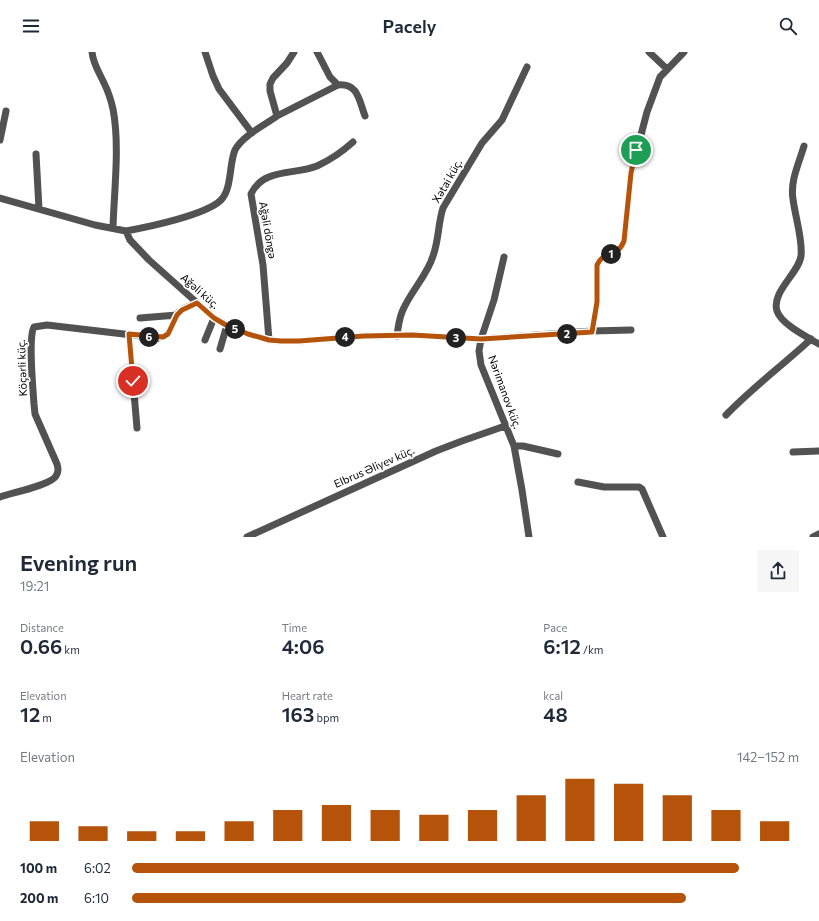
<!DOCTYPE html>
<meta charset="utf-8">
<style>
body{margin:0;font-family:Commissioner,sans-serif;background:#f6f6f7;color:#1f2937;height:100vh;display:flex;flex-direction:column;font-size:15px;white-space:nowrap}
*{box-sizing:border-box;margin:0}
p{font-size:13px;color:#747a83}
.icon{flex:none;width:22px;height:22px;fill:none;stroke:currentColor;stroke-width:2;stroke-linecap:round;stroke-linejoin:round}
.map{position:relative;height:485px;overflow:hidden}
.drawer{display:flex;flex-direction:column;background:#fff;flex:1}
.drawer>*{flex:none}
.pin{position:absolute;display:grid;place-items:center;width:34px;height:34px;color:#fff;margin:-17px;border:2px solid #fff;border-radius:50%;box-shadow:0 1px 4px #0007}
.km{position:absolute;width:20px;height:20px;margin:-10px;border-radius:50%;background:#222;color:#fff;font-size:11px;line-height:20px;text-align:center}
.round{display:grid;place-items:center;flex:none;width:42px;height:42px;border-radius:0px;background:#f6f6f7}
.summary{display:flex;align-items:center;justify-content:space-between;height:68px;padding:0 20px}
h1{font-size:22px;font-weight:600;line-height:30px}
.stats{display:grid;grid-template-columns:repeat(3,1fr);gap:6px;height:68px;padding:4px 20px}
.stats div{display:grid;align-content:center}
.stats b{font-size:20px;font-weight:600}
.stats small{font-size:11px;font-weight:400}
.stats p{font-size:11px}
.chart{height:112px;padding:8px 20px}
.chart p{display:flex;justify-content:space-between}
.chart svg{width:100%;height:72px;margin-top:4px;stroke:#b45309;stroke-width:6}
ul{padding:0 20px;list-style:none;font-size:13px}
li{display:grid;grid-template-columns:64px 48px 1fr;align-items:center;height:30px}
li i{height:10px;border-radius:5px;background:#b45309}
header{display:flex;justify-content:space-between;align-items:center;height:52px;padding:0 20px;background:#fff;font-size:18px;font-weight:600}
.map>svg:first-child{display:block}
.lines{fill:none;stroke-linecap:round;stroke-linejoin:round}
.minor{stroke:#525252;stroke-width:7}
.route-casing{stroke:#fff;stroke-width:8}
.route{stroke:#b45309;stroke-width:5}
.labels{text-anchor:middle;stroke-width:3.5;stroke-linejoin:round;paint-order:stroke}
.street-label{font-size:11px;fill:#000;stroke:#fff}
</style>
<header><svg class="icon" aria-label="menu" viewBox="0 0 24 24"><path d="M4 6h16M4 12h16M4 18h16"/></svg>Pacely<svg class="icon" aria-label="search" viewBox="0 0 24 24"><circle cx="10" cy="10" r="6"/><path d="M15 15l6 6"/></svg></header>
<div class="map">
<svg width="819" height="485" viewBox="0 0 819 485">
<rect width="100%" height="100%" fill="#fff"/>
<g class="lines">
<path class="minor" d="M92,0C93,12 99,20 104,31C108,39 111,48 113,57C120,93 114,140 113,176
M205,0L213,24L219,37L252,81
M317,0L330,25L338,33
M649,0L667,17
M277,64L338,33C358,31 359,48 365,64
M0,88L6,59
M804,94C799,111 790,129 793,147C795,164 803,188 801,204C799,221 771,240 777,259C781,272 807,285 819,292
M36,102L39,157
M0,146L95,173L126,179L130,188L149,208L214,266L227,273L248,282L269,288L281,289H299L364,284L412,283L481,287L592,279L597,250V213C603,198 617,207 624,189L631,121L647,60L660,25L684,0
M126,179C148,175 206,163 221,148C232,137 229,112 235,98C242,84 265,73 277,64L270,39V32L273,26L287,11L294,0
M504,205L494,248L481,287L479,299L481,313L514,394L522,438L529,485
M140,266L177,263
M592,279L631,278
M129,282L137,376
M397,284C398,275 399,268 402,260C410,240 427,224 433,204C439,188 438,171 443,156L482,91L502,68L527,15
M205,288L214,266
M269,288L263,213L251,142C263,116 295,123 317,114C330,108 342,100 353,90
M220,297L227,273
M726,363C753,335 783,313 811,287
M514,394H523L558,402
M793,400L819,399
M578,430L604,435H639L642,437L663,485
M0,445C11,441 51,433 56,424C59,419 58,416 57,412L35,362L34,352C33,337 28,285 34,275L47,273L158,286C172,284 171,272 177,262C182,256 190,254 197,251
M247,485L436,399L462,389L505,374
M813,485L819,482"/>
</g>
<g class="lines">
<g class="route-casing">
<path id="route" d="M133,329L129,282L163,285L168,282L177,263L182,258L197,251L214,266L226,273L248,282L269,288L281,289H299L364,284L412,283L481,287L592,280L597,250V213C603,198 617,207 624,189L631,121L636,98"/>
</g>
<use href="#route" class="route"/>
</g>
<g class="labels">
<g class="street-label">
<text transform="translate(447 129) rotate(-60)" y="4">Xətai küç.</text>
<text transform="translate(268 178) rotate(80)" y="4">Ağəli döngə</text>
<text transform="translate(200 239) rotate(41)" y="4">Ağəli küç.</text>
<text transform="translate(22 316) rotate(-92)" y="4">Köçərli küç.</text>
<text transform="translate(505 340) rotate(70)" y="4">Nərimanov küç.</text>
<text transform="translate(374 415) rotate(-24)" y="4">Elbrus Əliyev küç.</text>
</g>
</g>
</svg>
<div class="pin" style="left:636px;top:98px;background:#1e9e55"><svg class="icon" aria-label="arrive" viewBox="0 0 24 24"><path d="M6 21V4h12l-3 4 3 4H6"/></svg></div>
<div class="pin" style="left:133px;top:329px;background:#d93025"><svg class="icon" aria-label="check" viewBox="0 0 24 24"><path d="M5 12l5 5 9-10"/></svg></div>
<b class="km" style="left:611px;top:202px">1</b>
<b class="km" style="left:567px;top:282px">2</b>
<b class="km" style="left:456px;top:286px">3</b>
<b class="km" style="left:345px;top:285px">4</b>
<b class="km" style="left:235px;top:277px">5</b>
<b class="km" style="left:149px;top:285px">6</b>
</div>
<section class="drawer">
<div class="summary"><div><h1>Evening run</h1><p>19:21</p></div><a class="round"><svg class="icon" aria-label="share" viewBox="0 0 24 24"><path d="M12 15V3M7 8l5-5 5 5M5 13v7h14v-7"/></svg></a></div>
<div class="stats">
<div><p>Distance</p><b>0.66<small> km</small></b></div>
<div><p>Time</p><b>4:06</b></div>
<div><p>Pace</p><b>6:12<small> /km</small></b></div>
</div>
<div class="stats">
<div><p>Elevation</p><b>12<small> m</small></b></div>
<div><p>Heart rate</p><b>163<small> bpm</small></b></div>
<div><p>kcal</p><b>48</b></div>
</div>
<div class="chart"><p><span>Elevation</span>142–152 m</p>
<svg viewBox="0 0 160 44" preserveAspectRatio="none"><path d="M5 44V32M15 44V35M25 44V38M35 44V38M45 44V32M55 44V25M65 44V22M75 44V25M85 44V28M95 44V25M105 44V16M115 44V6M125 44V9M135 44V16M145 44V25M155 44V32"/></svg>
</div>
<ul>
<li><b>100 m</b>6:02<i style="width:91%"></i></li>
<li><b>200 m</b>6:10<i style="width:83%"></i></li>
</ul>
</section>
